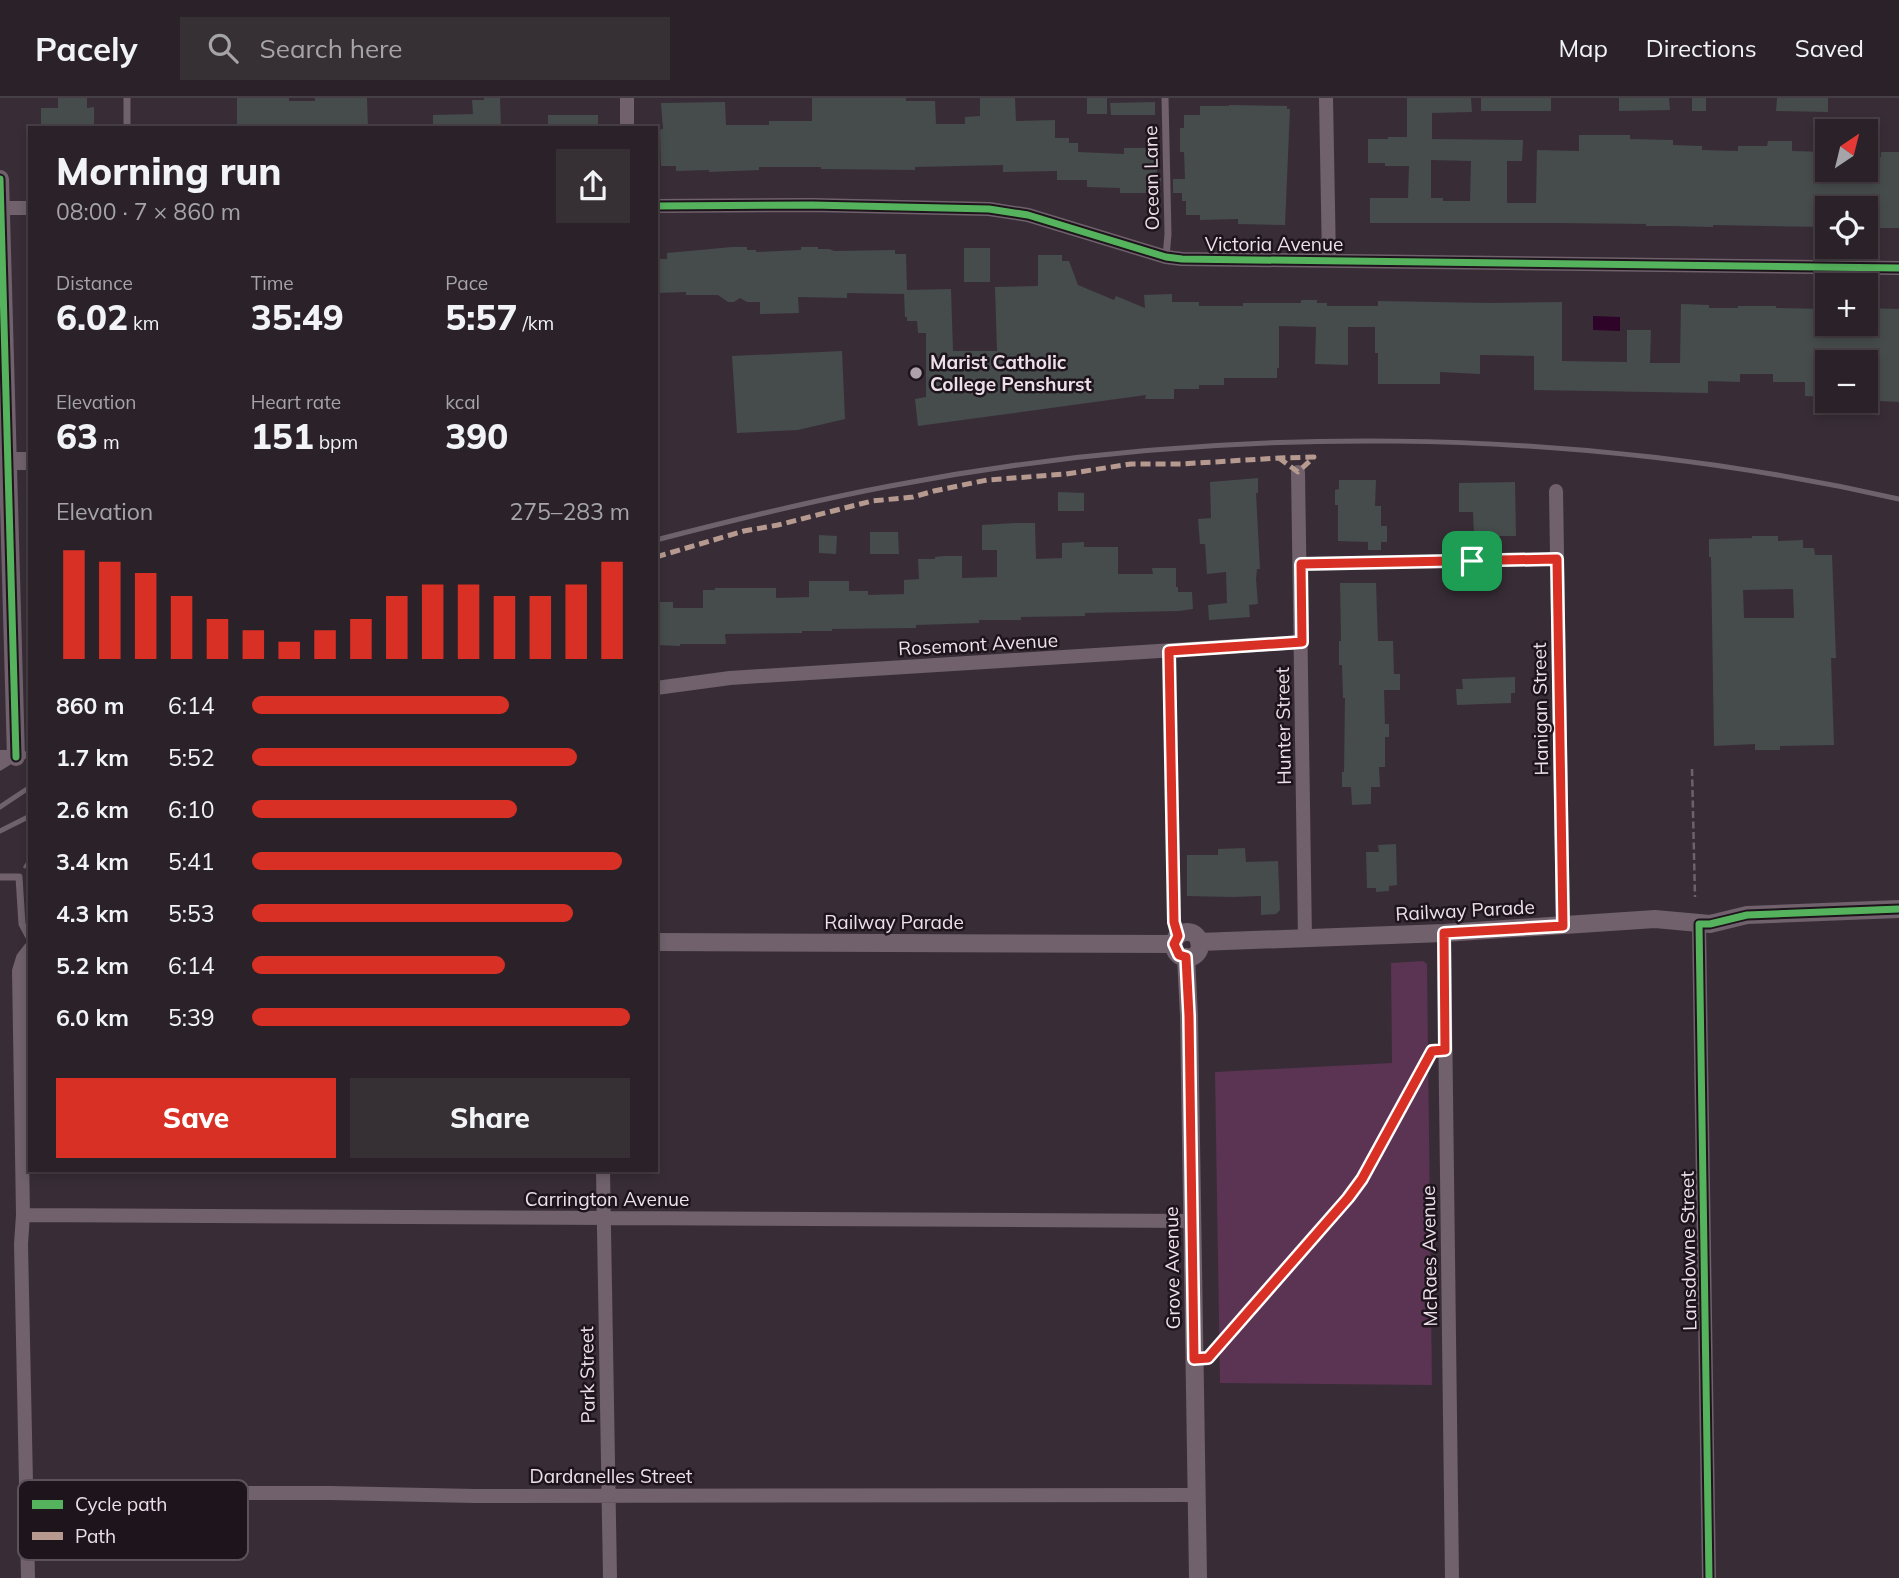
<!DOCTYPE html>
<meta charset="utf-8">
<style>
body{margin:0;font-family:Mulish,sans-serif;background:#362f34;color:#f1f3f6;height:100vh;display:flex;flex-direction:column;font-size:26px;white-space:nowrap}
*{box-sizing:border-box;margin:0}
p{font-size:23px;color:#a5a4a8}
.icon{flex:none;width:38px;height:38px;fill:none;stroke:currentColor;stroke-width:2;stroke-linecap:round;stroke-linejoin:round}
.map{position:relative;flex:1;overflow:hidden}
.side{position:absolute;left:28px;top:28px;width:630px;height:1046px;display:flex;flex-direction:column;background:#2a2228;border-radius:0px;box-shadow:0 4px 10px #0003,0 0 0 2px #463f45}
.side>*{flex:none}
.needle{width:46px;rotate:35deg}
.buttons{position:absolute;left:1815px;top:21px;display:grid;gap:14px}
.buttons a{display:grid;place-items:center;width:63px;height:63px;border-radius:0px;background:#2a2228;box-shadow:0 4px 10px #0003,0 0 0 2px #463f45;font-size:35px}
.pin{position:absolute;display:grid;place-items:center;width:60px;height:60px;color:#fff;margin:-30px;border-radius:14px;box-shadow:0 4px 10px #0006}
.round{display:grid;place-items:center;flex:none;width:74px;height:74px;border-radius:0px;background:#362f34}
.headline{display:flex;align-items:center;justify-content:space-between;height:119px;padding:0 28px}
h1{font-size:38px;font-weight:800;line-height:52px}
.figures{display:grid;grid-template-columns:repeat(3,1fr);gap:10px;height:119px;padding:7px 28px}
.figures div{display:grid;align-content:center}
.figures b{font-size:35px;font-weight:800}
.figures small{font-size:19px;font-weight:400}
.figures p{font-size:19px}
.chart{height:196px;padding:14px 28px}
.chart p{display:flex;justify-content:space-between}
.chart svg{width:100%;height:126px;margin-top:7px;stroke:#d93025;stroke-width:6}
.action{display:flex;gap:14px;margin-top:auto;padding:14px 28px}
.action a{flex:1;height:80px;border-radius:0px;background:#d93025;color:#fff;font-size:28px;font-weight:800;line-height:80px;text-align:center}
.action a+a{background:#362f34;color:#f1f3f6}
ul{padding:0 28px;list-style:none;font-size:23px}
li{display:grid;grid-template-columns:112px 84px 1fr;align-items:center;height:52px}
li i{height:18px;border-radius:9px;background:#d93025}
header{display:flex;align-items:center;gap:42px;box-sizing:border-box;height:98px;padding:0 35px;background:#2a2228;border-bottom:2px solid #463f45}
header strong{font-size:33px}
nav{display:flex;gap:38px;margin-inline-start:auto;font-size:24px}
.search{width:490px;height:63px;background:#362f34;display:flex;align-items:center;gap:18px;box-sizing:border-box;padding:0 24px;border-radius:0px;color:#a5a4a8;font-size:26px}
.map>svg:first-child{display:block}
.green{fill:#5b3353}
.water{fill:#2e0429}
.building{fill:#464b4c;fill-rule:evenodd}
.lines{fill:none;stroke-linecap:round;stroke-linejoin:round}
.path{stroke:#6d616b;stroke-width:2.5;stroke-dasharray:7 3.5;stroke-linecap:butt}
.service{stroke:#70616d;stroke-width:7}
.minor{stroke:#70616d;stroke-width:14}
.tertiary{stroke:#70616d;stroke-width:18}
.rail{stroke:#6e636c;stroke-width:5}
.quiet{stroke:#b69a8f;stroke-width:5;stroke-dasharray:10 5;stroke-linecap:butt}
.cycleway-casing{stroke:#1e151c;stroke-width:11}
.cycleway{stroke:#56b35d;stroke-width:7}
.route-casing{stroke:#fff;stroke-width:14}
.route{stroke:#d93025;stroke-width:9}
.poi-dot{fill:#aea1ab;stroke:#1e151c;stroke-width:2.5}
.labels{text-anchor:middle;stroke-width:5;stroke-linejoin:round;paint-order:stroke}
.street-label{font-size:19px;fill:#eee0ea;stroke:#1e151c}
.poi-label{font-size:19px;font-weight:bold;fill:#eee0ea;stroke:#1e151c;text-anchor:start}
.key{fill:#1e151c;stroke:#5c525a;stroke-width:2}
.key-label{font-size:19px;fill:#eee0ea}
</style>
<header>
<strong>Pacely</strong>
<div class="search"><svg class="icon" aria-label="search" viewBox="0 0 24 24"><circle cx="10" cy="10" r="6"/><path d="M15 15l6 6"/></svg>Search here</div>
<nav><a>Map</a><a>Directions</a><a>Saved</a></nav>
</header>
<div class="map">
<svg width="1899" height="1480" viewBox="0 0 1899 1480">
<rect width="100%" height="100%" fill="#382d36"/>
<path class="green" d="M1423,863L1427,866L1432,1287L1220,1285L1215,974L1392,965L1391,865Z"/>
<path class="water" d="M1593,218L1620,219V233L1593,232Z"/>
<path class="building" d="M58,0H87V10L94,9V30H41V10H58Z
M237,0H289V3H315V0H367L368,30H237Z
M484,0H500L501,30H433V17L473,16L472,2H484Z
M812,0H906V3H935L936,26H965V19L980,18V0H1015L1016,23L1055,22V40H1069V45H1078V54L1124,56V50H1154V68H1157V80H1161V95H1120V90L1087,89V82H1057V73L1003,74V67L915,69V72L821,71V69H759V72L709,74V72L676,73V68H661L660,34L661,31H663L661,5L725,4L726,27H769V23H812Z
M1087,0H1107V16H1087Z
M1407,0H1471L1472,14L1432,15V41L1523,42L1522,63H1507V105H1536L1537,52L1579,53V37H1630V41L1673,42V47L1702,48V52L1738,53V48H1767L1768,43H1792V53L1827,54V72H1866V58L1881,59V54H1899V130H1866V110H1827V129L1713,127V129L1673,128H1646V126L1560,125H1370V100H1408L1409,68H1385V65H1368V41H1388V39H1407ZM1431,62L1471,63L1470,103H1443V100H1431Z
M1481,0H1551V13H1481Z
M1619,0H1669L1670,12L1619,13Z
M1692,0H1706V13H1692Z
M1777,0H1828V14L1776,13Z
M1155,4V17H1111L1110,5Z
M1229,7L1287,8V11H1290L1285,127L1238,126V121L1200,122V117H1186V103H1182V95H1173V81H1185L1184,54H1180V30H1184V17H1200V8H1229Z
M548,17H598V30H548Z
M732,149H747V152H756V154L801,152V149H818V151H829L834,153L895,152V156H906L907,192L951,191L953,253H997L995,189L1038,188V157H1062V163H1069L1078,187L1114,202L1116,198L1145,210L1144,197L1172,196V204H1199V208H1243V205H1301V202H1317V205H1327V208H1378V203L1491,205L1562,204V263L1627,264V232H1651L1650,265H1680L1681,206L1709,207V210H1738V208H1776V210L1826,211V226H1866V210L1899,211V304L1878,303V273H1866V264H1827V299L1805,298V284H1773V276H1740V284L1708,283V295L1534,292V258L1480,257V276L1440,274V286H1378V255H1375V229H1348V267L1315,266L1316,229L1279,228V270H1277V280H1224V287H1199V291H1174V301H1145L1146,297L918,328L915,301L926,299V235H918L917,223H907V219H905L904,196L847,195V200L798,199L799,215L760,216V204H747L740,200L734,204H728L718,197H686V194L656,195V161H667V155Z
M964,150H990V184H964Z
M842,253L845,321L798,332L737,335L732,258Z
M1258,380V395H1256L1260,471H1257L1256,481L1258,506L1249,507L1250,519L1209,522L1208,507L1227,505L1226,474L1207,476L1205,446H1200L1198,421L1211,420L1210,384Z
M1339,382H1376L1375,408H1381V428H1387V444H1381V452H1368V444L1338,443V407H1335V392L1339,391Z
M1515,384L1516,438H1474L1473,414H1459V385Z
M1058,394L1084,395V413H1058Z
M1015,425H1035L1036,461L1062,460V445L1084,444V449H1118V476H1153L1152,470H1176V489H1178V494H1192L1193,511L1179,513L1085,515V518L1021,519V522H979V525L916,527V530L832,531V533H802V535L725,536L726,546H680V548L656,547V504H673V510H703V492H715V490H776V500L809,499V483H849V493H868V497L904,496V482L919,481L918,461H935V459L944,458H962V480L997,479V452H982V427Z
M870,434H898L899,456H870Z
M819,437L837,438L836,456L819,455Z
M1752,438H1778V443L1803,442V450H1814L1815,457H1832L1836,560H1831L1834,647L1780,648V652H1755V646L1714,648L1711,459H1709V441L1752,440ZM1793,491L1794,520H1744L1743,492Z
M1340,485H1376L1378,543H1393L1394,576H1400V592H1384L1385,626H1389V639H1385V669H1379L1380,689H1371V706L1352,707L1351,689H1342V674H1344L1345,600H1343L1342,567H1339V543H1341Z
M1515,579V595H1511V605L1457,607L1456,591H1463L1462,581Z
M1396,746L1397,787L1389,788V793L1376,794V790H1367L1366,754H1379L1378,747Z
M1245,750L1246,764L1278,763L1280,812L1276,816L1261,817V798L1232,799L1187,798V757H1218V751Z"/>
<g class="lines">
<path class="path" d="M1692,671L1695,799
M24,770L30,760
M1213,1255L1348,1100L1362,1081L1430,956"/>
<path class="service" d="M127,0V30
M1165,0L1168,136L1166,159
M1301,465L1556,461
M1169,553L1174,824L1178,838
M0,669L16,659L30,656
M0,779H19L22,826L30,841"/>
<path class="minor" d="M627,0V30
M1326,0L1329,162
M656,108L812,107L989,111L1028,117L1166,159L1182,161L1899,170
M0,110H30
M1298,374L1305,841
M1556,393L1563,828
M656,590L730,580L1302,544
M0,659H16
M1699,826L1709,1480
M1444,835L1452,1480
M603,1073L610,1480
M23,1117L1192,1123
M26,1395H331L475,1398L1196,1397
M28,1480L21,1146L23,1117L19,873L23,860L30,851"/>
<path class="tertiary" d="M0,81L16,659
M8,363H30
M1174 847a13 13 0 1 1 26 0a13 13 0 1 1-26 0Z
M656,844L1174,846
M1199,844L1444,835L1655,821L1710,826L1747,817L1899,811
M1186,859L1189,918L1198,1480"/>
<path class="rail" d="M656,442C733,422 811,403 890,388C1219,325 1572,327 1899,401
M0,709L30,689
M0,733L30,718"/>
<path class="quiet" d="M656,459L744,433L778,427L872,403L913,399L934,393L987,382L1066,376L1131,366H1181L1279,360L1314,359L1298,374L1279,360"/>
<g class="cycleway-casing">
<path id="cycleway" d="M0,81L16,659
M656,108L812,107L989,111L1028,117L1166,159L1182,161L1899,170
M1709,1480L1699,826H1710L1747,817L1899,811"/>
</g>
<use href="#cycleway" class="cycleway"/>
</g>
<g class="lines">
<g class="route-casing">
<path id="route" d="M1557,461L1563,828L1444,835L1445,952L1432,953L1362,1081L1348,1100L1208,1260L1194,1261L1189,918L1186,859L1179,857L1174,846L1178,838L1174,824L1169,553L1302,544L1301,466Z"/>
</g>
<use href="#route" class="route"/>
</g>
<circle class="poi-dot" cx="916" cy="275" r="7"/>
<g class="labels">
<g class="street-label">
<text transform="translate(1151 80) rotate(-91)" y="7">Ocean Lane</text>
<text x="1274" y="153">Victoria Avenue</text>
<text transform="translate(978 546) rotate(-3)" y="7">Rosemont Avenue</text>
<text transform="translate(1540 611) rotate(-91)" y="7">Hanigan Street</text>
<text transform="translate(1283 628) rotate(-91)" y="7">Hunter Street</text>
<text transform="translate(1465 812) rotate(-3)" y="7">Railway Parade</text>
<text x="894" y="831">Railway Parade</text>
<text x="607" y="1108">Carrington Avenue</text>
<text transform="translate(1688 1153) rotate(-91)" y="7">Lansdowne Street</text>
<text transform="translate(1429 1158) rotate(-91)" y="7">McRaes Avenue</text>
<text transform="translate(1172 1170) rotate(-91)" y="7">Grove Avenue</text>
<text transform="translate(587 1277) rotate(-91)" y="7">Park Street</text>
<text x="611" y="1385">Dardanelles Street</text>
</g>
<g class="poi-label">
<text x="930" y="271">Marist Catholic<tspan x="930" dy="22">College Penshurst</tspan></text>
</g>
</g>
<rect x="18" y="1382" width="230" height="80" rx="10" class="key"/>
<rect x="32" y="1402" width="31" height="9" fill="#56b35d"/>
<rect x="32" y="1434" width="31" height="8" fill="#b69a8f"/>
<g class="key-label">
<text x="75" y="1413">Cycle path</text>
<text x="75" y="1445">Path</text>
</g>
</svg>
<div class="buttons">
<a><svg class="needle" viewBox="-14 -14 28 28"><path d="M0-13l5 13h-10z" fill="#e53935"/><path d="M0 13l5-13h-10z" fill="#a5a4a8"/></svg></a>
<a><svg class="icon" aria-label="locate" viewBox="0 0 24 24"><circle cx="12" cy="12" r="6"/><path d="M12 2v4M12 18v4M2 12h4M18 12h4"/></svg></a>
<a>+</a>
<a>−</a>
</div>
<div class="pin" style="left:1472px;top:463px;background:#1e9e55"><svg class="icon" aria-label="arrive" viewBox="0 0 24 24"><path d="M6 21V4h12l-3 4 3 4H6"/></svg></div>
<section class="side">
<div class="headline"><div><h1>Morning run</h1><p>08:00 · 7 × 860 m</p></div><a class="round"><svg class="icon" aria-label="share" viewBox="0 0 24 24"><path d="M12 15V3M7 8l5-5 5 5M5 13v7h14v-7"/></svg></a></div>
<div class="figures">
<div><p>Distance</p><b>6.02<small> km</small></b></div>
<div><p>Time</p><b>35:49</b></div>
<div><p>Pace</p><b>5:57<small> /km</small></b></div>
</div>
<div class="figures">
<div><p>Elevation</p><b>63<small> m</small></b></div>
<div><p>Heart rate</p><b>151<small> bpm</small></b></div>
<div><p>kcal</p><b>390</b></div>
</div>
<div class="chart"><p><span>Elevation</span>275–283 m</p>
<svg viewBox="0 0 160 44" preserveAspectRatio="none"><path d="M5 44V6M15 44V10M25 44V14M35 44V22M45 44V30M55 44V34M65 44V38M75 44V34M85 44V30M95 44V22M105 44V18M115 44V18M125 44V22M135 44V22M145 44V18M155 44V10"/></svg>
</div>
<ul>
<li><b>860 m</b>6:14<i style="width:68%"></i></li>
<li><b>1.7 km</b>5:52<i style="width:86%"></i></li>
<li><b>2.6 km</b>6:10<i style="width:70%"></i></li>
<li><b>3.4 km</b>5:41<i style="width:98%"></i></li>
<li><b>4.3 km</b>5:53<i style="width:85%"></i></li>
<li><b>5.2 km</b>6:14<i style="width:67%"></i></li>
<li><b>6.0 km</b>5:39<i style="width:100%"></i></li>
</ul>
<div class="action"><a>Save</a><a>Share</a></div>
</section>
</div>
